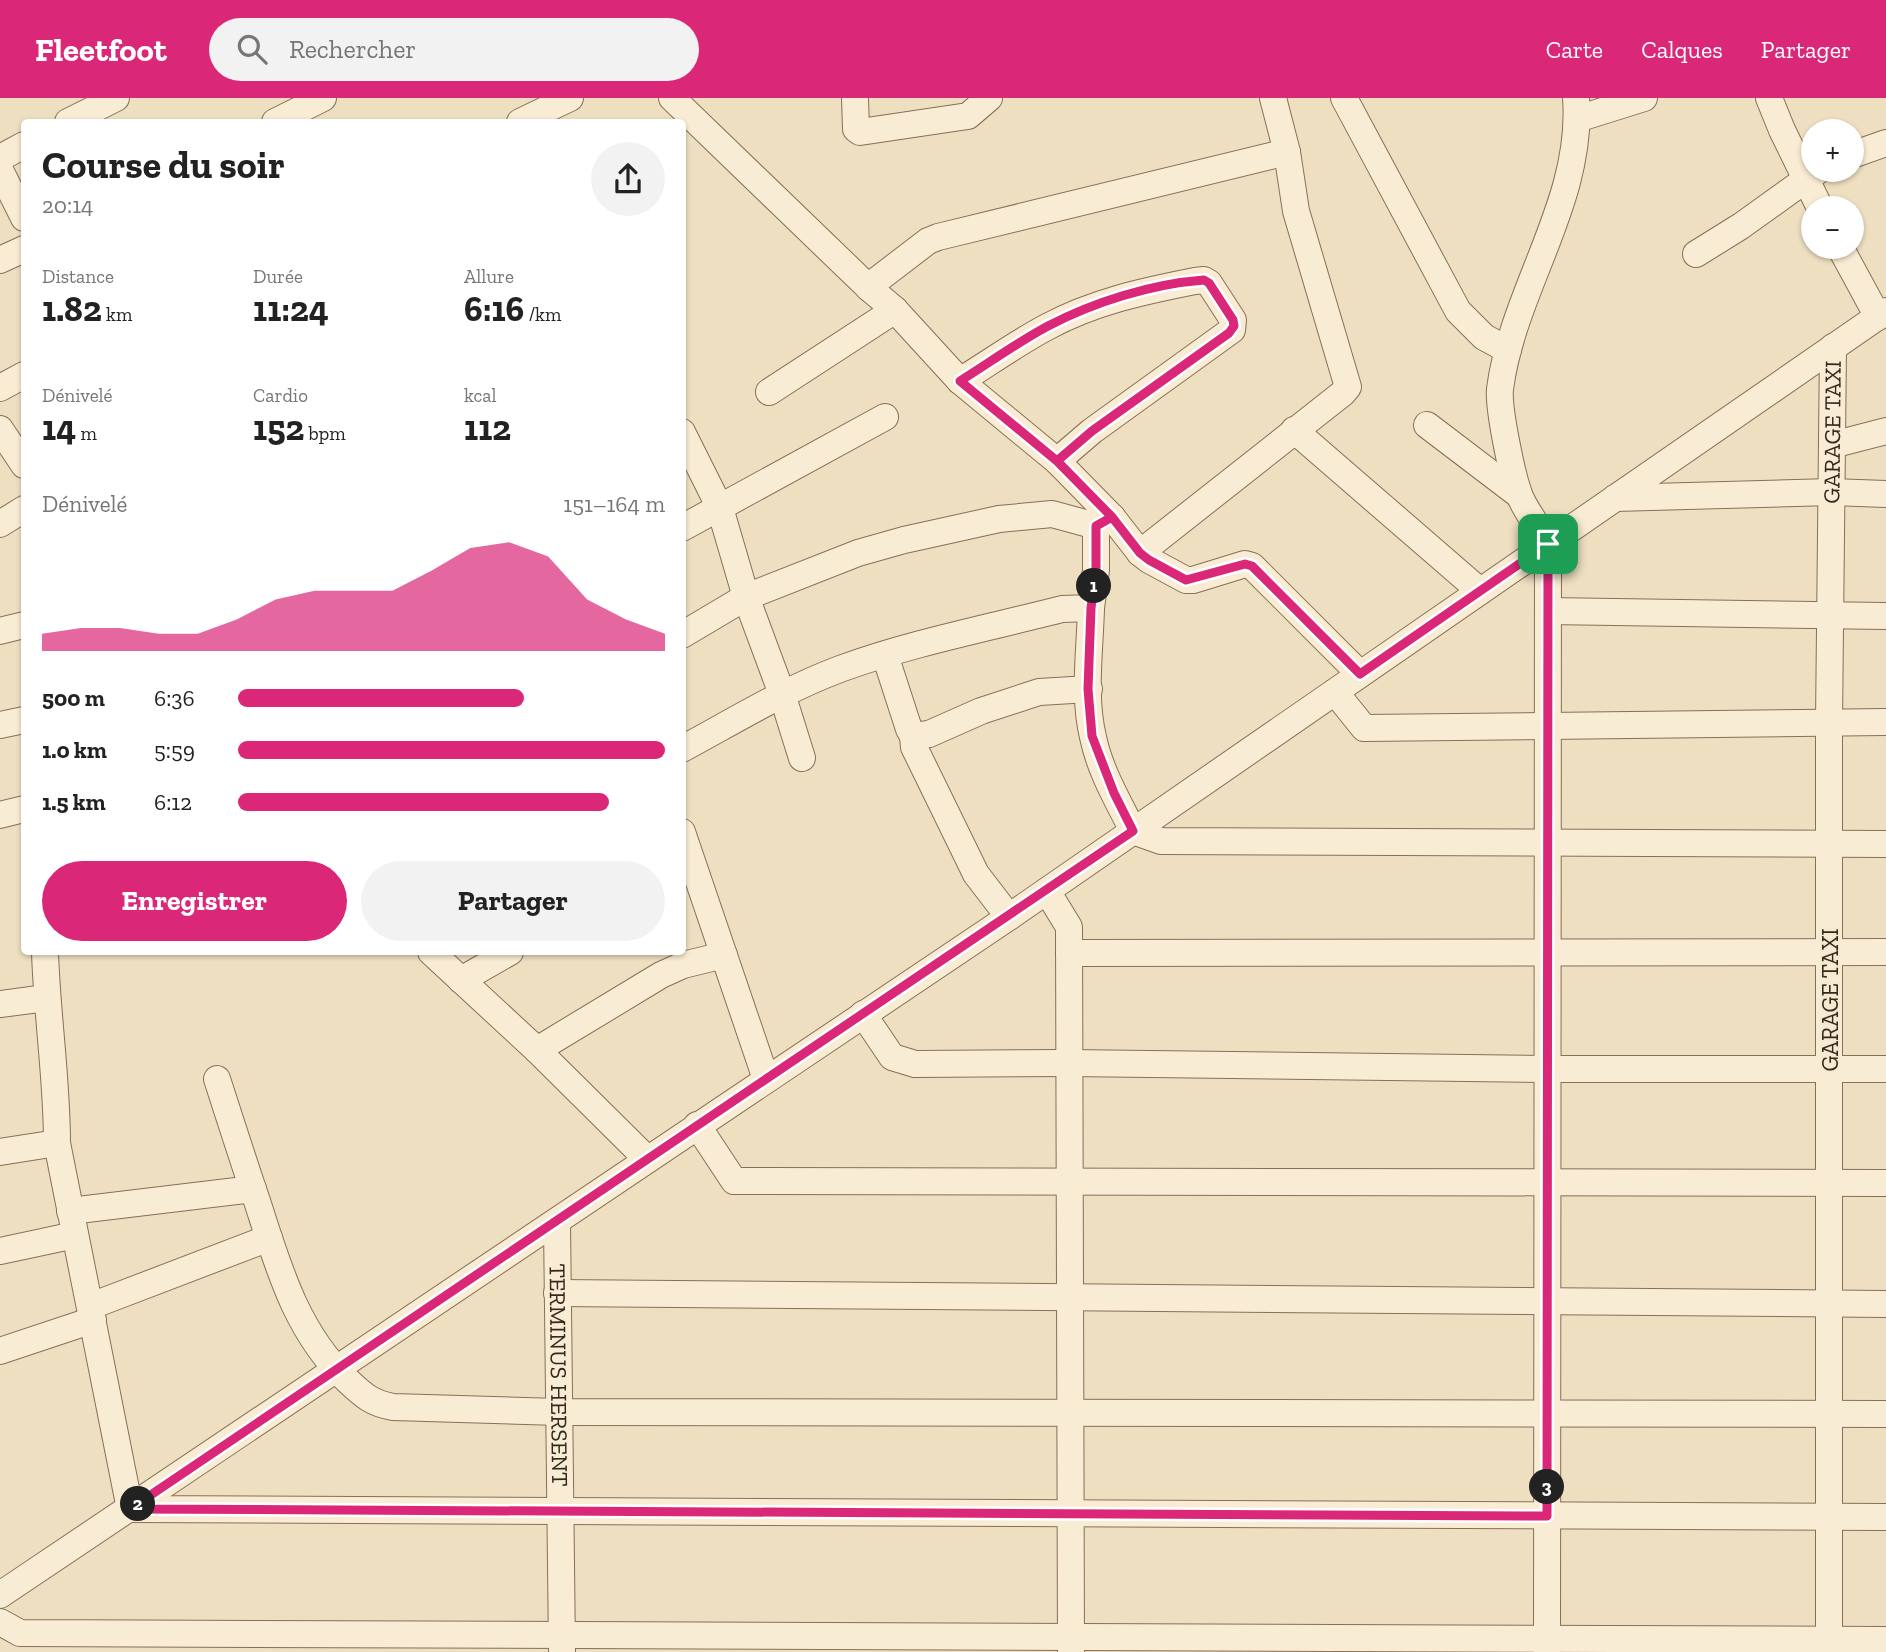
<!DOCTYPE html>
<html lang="fr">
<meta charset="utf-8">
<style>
body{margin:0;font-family:"Zilla Slab",serif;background:#f2f2f2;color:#222;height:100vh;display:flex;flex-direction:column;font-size:26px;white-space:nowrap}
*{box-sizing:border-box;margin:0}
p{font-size:23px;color:#767676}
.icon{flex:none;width:38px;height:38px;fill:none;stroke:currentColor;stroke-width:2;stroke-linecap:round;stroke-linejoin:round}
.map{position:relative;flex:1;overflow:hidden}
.sheet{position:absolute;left:21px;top:21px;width:665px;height:836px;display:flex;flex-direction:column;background:#fff;border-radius:7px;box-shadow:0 2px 5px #0004}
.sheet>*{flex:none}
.tools{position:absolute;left:1801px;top:21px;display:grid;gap:14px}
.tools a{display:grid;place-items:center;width:63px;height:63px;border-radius:50%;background:#fff;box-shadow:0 2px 5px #0004;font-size:35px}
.pin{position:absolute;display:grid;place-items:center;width:60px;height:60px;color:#fff;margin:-30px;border-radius:14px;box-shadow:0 4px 10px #0006}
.km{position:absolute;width:35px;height:35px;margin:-18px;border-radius:50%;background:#222;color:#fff;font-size:19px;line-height:35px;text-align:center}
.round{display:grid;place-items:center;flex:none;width:74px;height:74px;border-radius:37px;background:#f2f2f2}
.headline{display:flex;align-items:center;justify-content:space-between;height:119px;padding:0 21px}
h1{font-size:38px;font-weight:800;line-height:52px}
.metrics{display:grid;grid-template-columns:repeat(3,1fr);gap:10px;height:119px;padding:7px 21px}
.metrics div{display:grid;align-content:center}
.metrics b{font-size:35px;font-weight:800}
.metrics small{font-size:19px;font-weight:400}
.metrics p{font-size:19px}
.chart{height:196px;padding:14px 21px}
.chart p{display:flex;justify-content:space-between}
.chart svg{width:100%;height:126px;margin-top:7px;fill:#db2777;opacity:.7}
.primary-button{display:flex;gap:14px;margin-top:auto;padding:14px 21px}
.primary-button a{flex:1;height:80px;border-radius:42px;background:#db2777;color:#fff;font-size:28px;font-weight:800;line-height:80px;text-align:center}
.primary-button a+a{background:#f2f2f2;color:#222}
ul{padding:0 21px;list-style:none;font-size:23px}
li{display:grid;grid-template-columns:112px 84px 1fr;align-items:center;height:52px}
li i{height:18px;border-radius:9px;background:#db2777}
header{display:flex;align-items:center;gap:42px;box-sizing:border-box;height:98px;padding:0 35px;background:#db2777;color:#fff}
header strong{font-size:33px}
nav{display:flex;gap:38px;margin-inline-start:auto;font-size:24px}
.search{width:490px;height:63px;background:#f2f2f2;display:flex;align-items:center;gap:18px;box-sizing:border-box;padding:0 24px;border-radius:38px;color:#767676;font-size:26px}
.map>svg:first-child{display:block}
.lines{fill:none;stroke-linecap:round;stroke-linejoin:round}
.minor-casing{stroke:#876f58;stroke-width:28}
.minor{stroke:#f9ecd4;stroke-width:26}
.route-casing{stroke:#fff;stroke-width:14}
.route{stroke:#db2777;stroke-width:9}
.labels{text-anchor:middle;stroke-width:5;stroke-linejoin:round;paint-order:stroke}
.street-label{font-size:23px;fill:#37281d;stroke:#f5e9d0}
</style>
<header>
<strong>Fleetfoot</strong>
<div class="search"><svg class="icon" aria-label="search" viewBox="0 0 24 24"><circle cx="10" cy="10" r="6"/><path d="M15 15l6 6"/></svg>Rechercher</div>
<nav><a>Carte</a><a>Calques</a><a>Partager</a></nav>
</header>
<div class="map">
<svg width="1886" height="1554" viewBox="0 0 1886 1554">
<rect width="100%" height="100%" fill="#eedfc1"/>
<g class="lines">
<g class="minor-casing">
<g id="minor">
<path d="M672,0L868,189L895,212L960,283L1057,363L1112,419L1140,455L1149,462L1186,482H1193L1245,466L1252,468L1360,576"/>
<path d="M855,0L856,31L860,34L968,18L989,0"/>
<path d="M1344,0L1458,213L1484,239L1508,252"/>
<path d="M1769,0L1782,32L1820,110"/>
<path d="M1577,21L1644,0"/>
<path d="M68,24L116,0"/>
<path d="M275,24L323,0"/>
<path d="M520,24L570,0"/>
<path d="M1852,57L1886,45"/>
<path d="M0,60L24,47"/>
<path d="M0,72L24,120"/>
<path d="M1840,149L1878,219"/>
<path d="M1696,156L1741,128L1819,72"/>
<path d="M0,162L24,151"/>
<path d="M868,189L928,143L938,139L1287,54"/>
<path d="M960,283C989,265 1017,245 1047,229C1093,204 1144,193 1195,183L1204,182L1209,185L1233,222L1232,232L1092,333L1057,363"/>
<path d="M0,290L24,277"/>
<path d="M769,294L895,212"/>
<path d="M1427,327L1519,397"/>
<path d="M0,331L24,367"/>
<path d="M1294,332L1480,493"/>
<path d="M682,334L720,410L746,499L782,596L802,660"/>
<path d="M1832,347L1886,333"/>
<path d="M1615,400L1831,394L1886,396"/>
<path d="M0,426L24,411"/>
<path d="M682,430L885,319"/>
<path d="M1140,455L1343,295L1348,289L1296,113L1287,54L1273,0"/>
<path d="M1091,510C1090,552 1083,598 1093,639C1100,673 1118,703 1133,733L1161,743L1886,746"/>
<path d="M1548,513L1886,518"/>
<path d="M0,533L24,527"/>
<path d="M682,537L746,499L858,455L904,442L999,421L1052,416L1096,428L1112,419"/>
<path d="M885,557L909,631L913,638L929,636L981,613L1039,594L1089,591"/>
<path d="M1335,594L1364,630L1886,624"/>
<path d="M0,627L24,622"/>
<path d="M913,638L914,649L976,776L1009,819"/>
<path d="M682,651C734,623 784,592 840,571C911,545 988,530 1062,511L1091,510L1096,472V428"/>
<path d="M0,717L24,711"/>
<path d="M682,734L766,981"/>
<path d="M1047,793L1069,829L1071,1554"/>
<path d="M45,854C47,918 57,981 57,1045L130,1411L1886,1419"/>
<path d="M431,854L537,952L647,1061"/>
<path d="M1069,855L1886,854"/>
<path d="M461,882L510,854"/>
<path d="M0,906L46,900"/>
<path d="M863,916L892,959L915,966L1069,965L1548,971H1886"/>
<path d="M537,952L661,877L683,867L724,857"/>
<path d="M217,981C230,1021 243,1062 257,1103C278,1168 296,1234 348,1283C363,1297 371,1305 393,1309L559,1314L1886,1316"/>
<path d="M697,1027L734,1083L1886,1085"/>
<path d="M0,1054L57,1045"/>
<path d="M70,1113L253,1091"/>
<path id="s1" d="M557,1125L562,1552"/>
<path d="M0,1153L75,1137"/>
<path d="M557,1195L1886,1206"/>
<path d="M91,1208L269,1140"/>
<path d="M0,1253L93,1222"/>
<path d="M0,1497L1009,819L1886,213"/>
<path d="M0,1524L20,1535L1886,1542"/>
<path d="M1547,1554L1548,446C1540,430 1524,411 1519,396C1512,377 1498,310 1500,291C1513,191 1584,103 1576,0"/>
<path id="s2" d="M1829,1554V625L1833,249"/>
</g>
</g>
<use href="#minor" class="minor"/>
</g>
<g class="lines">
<g class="route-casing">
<path id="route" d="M1548,446L1360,576L1252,468L1245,466L1186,482L1149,462L1140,455L1112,419L1057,363L960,283C989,265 1018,244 1048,228C1094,204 1151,186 1204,182L1209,185L1233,222L1234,228L1229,235L1092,333L1057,363L1112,419L1096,428V472L1091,510L1088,591L1092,638L1114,695L1133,733L130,1411L1547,1418L1548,446"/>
</g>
<use href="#route" class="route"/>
</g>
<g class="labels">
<g class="street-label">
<text dy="8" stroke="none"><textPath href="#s2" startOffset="1220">GARAGE TAXI</textPath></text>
<text transform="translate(1830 902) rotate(-90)" y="8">GARAGE TAXI</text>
<text dy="8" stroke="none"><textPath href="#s1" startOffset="152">TERMINUS HERSENT</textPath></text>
</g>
</g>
</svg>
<div class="tools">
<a>+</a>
<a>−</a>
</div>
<div class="pin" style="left:1548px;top:446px;background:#1e9e55"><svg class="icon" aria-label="arrive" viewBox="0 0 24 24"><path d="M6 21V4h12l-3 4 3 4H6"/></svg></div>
<b class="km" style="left:1094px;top:488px">1</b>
<b class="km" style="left:138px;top:1406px">2</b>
<b class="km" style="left:1547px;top:1389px">3</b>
<section class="sheet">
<div class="headline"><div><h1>Course du soir</h1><p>20:14</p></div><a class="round"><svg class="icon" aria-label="share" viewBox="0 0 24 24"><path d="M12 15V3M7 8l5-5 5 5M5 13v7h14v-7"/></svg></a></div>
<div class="metrics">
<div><p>Distance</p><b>1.82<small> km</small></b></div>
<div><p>Durée</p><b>11:24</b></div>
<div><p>Allure</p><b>6:16<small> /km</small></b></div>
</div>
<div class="metrics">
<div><p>Dénivelé</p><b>14<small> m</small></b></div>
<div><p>Cardio</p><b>152<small> bpm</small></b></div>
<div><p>kcal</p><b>112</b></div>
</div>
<div class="chart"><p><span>Dénivelé</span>151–164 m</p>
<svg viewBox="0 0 160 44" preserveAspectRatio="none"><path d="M0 44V38L10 36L20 36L30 38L40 38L50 33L60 26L70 23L80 23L90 23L100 16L110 8L120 6L130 11L140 26L150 33L160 38V44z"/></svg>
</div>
<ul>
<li><b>500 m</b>6:36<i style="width:67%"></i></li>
<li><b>1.0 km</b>5:59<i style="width:100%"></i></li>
<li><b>1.5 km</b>6:12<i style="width:87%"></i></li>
</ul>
<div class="primary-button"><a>Enregistrer</a><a>Partager</a></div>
</section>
</div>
